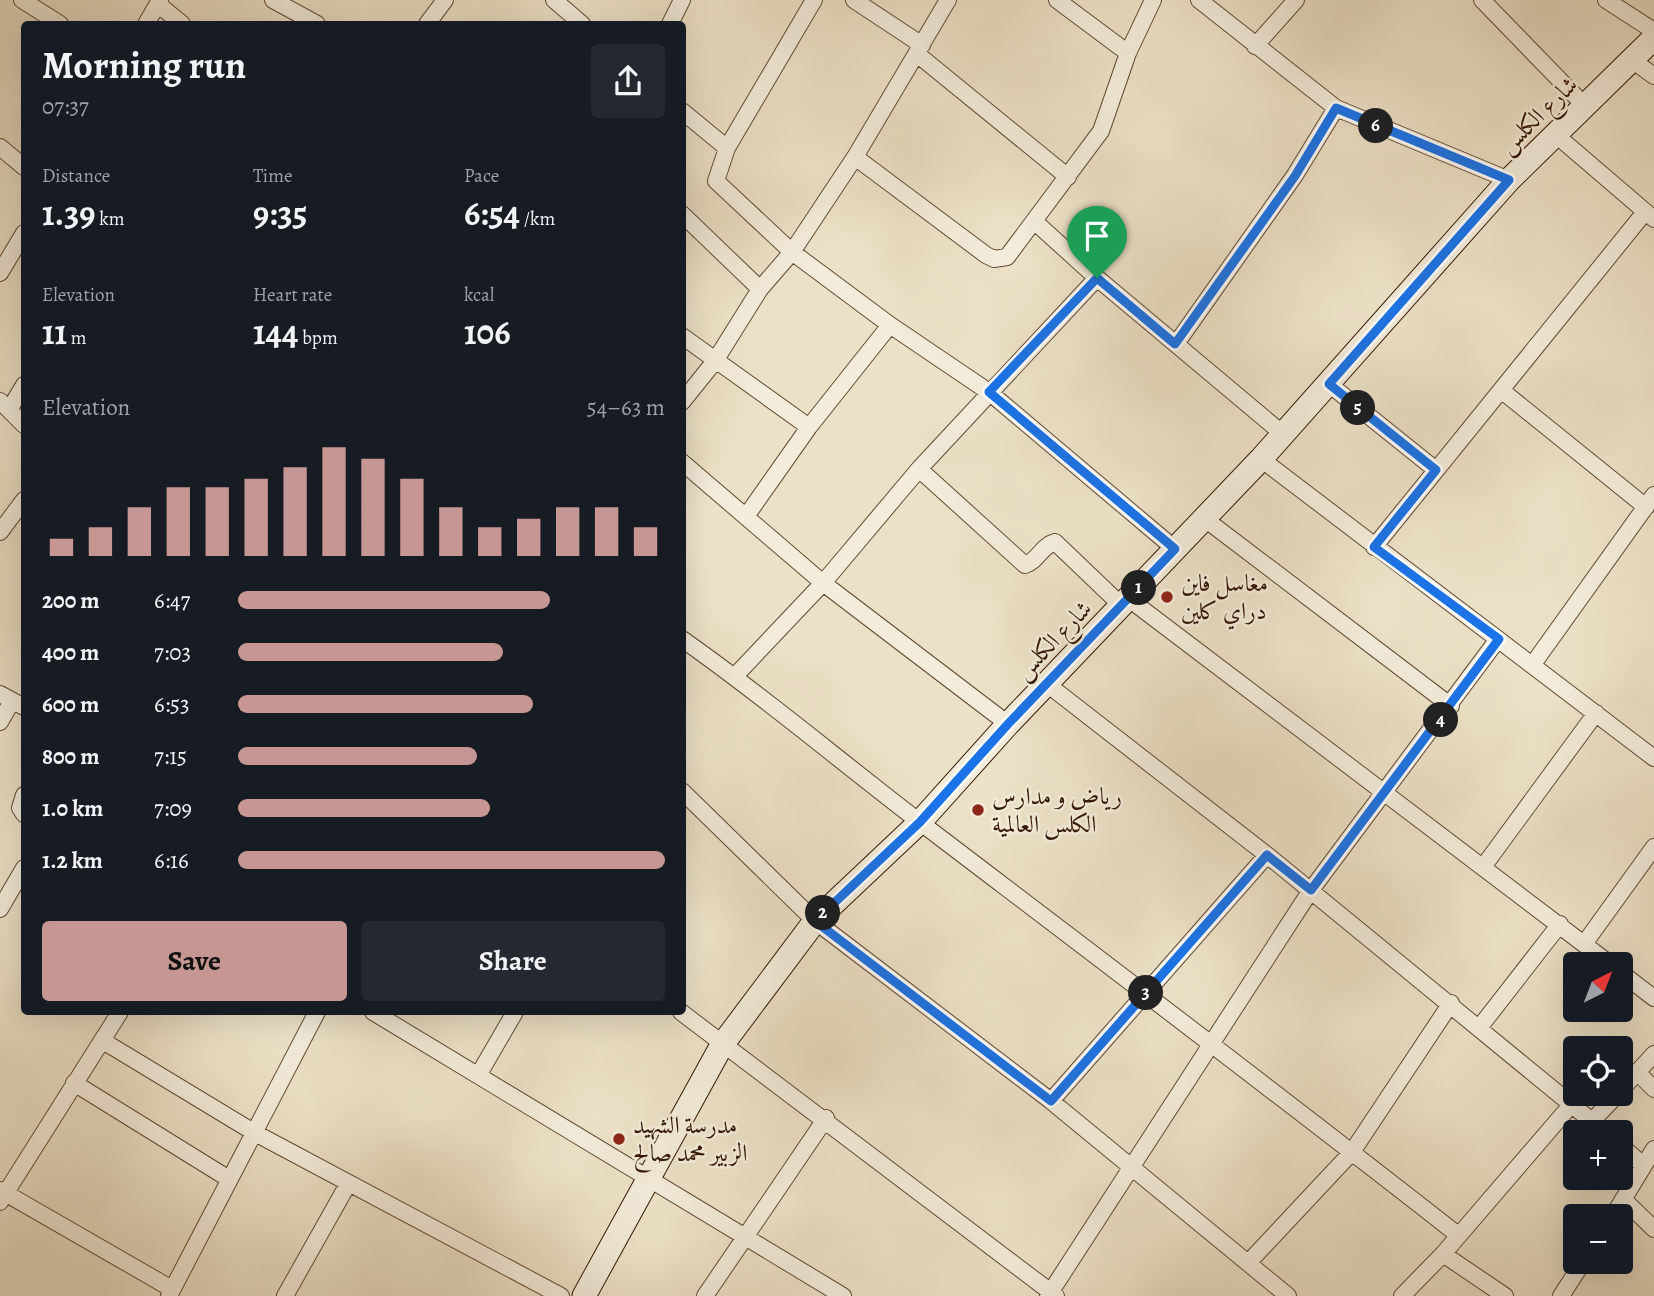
<!DOCTYPE html>
<meta charset="utf-8">
<style>
body{margin:0;font-family:Alegreya,Amiri,serif;background:#242831;color:#f1f3f6;height:100vh;display:flex;flex-direction:column;font-size:26px;white-space:nowrap}
*{box-sizing:border-box;margin:0}
p{font-size:23px;color:#9ea1a6}
.icon{flex:none;width:38px;height:38px;fill:none;stroke:currentColor;stroke-width:2;stroke-linecap:round;stroke-linejoin:round}
.map{position:relative;flex:1;overflow:hidden}
.side{position:absolute;left:21px;top:21px;width:665px;height:994px;display:flex;flex-direction:column;background:#171b24;border-radius:7px;box-shadow:0 7px 28px #0002}
.side>*{flex:none}
.needle{width:46px;rotate:42deg}
.fabs{position:absolute;left:1563px;top:952px;display:grid;gap:14px}
.fabs a{display:grid;place-items:center;width:70px;height:70px;border-radius:7px;background:#171b24;box-shadow:0 7px 28px #0002;font-size:35px}
.pin{position:absolute;display:grid;place-items:center;width:60px;height:60px;color:#fff;margin:-72px -30px;border-radius:50% 50% 50% 0;rotate:-45deg;box-shadow:0 0 7px #0007}
.pin .icon{rotate:45deg}
.km{position:absolute;width:35px;height:35px;margin:-18px;border-radius:50%;background:#222;color:#fff;font-size:19px;line-height:35px;text-align:center}
.round{display:grid;place-items:center;flex:none;width:74px;height:74px;border-radius:7px;background:#242831}
.overview{display:flex;align-items:center;justify-content:space-between;height:119px;padding:0 21px}
h1{font-size:38px;font-weight:700;line-height:52px}
.metrics{display:grid;grid-template-columns:repeat(3,1fr);gap:10px;height:119px;padding:7px 21px}
.metrics div{display:grid;align-content:center}
.metrics b{font-size:35px;font-weight:700}
.metrics small{font-size:19px;font-weight:400}
.metrics p{font-size:19px}
.chart{height:196px;padding:14px 21px}
.chart p{display:flex;justify-content:space-between}
.chart svg{width:100%;height:126px;margin-top:7px;stroke:#c59692;stroke-width:6}
.primary-button{display:flex;gap:14px;margin-top:auto;padding:14px 21px}
.primary-button a{flex:1;height:80px;border-radius:7px;background:#c59692;color:#111;font-size:28px;font-weight:700;line-height:80px;text-align:center}
.primary-button a+a{background:#242831;color:#f1f3f6}
ul{padding:0 21px;list-style:none;font-size:23px}
li{display:grid;grid-template-columns:112px 84px 1fr;align-items:center;height:52px}
li i{height:18px;border-radius:9px;background:#c59692}
.map>svg:first-child{display:block}
.lines{fill:none;stroke-linecap:round;stroke-linejoin:round}
.street-casing{stroke:#624935;stroke-width:18}
.secondary-casing{stroke:#341604;stroke-width:25}
.street{stroke:#f3ecdb;stroke-width:16}
.secondary{stroke:#f3ecdb;stroke-width:23}
.route-casing{stroke:#fff;stroke-width:14}
.route{stroke:#1a73e8;stroke-width:9}
.poi-dot{fill:#8f2418;stroke:#f3ecdb;stroke-width:2.5}
.labels{text-anchor:middle;stroke-width:5;stroke-linejoin:round;paint-order:stroke}
.street-label{font-size:24px;fill:#341604;stroke:#f3ecdb}
.poi-label{font-size:24px;fill:#341604;stroke:#f3ecdb;text-anchor:start}
</style>
<div class="map">
<svg width="1654" height="1296" viewBox="0 0 1654 1296">
<rect width="100%" height="100%" fill="#ece1c7"/>
<filter id="stains"><feTurbulence type="fractalNoise" baseFrequency=".00286" numOctaves="4"/><feColorMatrix values="0 0 0 0 .2 0 0 0 0 .09 0 0 0 0 .02 0 0 0 .5 -.17"/></filter>
<radialGradient id="worn" r=".72"><stop offset=".6" stop-color="#630" stop-opacity="0"/><stop offset="1" stop-color="#630" stop-opacity=".3"/></radialGradient>
<g class="lines">
<g class="street-casing">
<path id="street" d="M22,0L60,24
M273,0L317,24
M554,0L582,24
M814,0L727,148L716,181L792,252L890,325L989,392L1175,549
M854,0L922,45
M1057,0L1128,53
M1199,0L1336,108L1509,180
M1482,0L1585,106
M1606,0L1654,31
M158,4L182,24
M146,24L160,0
M427,24L445,0
M670,24L682,0
M1255,46L1296,0
M917,54L1068,177
M1632,60L1654,76
M682,111L727,148
M1556,135L1654,219
M0,147L24,167
M855,157L986,255L994,259L1007,257L1101,131L1128,53L1153,0
M682,214L760,289
M1034,221L1097,278L1283,434
M0,273L24,233
M682,336L809,427
M1176,344L1295,175L1336,108
M1329,384L1436,470
M1501,390L1646,507
M0,401L24,425
M682,402L715,361L760,289L792,252L855,157L948,0
M9,410L24,385
M1261,459L1654,758
M682,462L823,583L1008,724
M919,469L1025,565C1038,561 1041,546 1055,542L1122,606
M747,515L809,427L890,325
M1205,519L1451,706
M0,532L24,500
M1374,547L1645,212
M1129,599L1610,964
M682,639C765,697 841,762 921,823C1101,960 1281,1096 1458,1235
M1533,664L1654,495
M735,676L823,583L919,469L1097,278
M1047,684L1267,855L1605,1132
M0,694L24,707
M0,722L12,701
M682,791L815,921L1051,1101L1288,1296
M24,795L20,808L24,814
M1483,867L1596,713
M0,909L24,868
M1584,944L1654,847
M1620,972L1654,998
M373,1012L843,1296
M681,1012L1056,1296
M1479,1028L1560,924
M103,1041L255,1133L561,1296
M1638,1073L1654,1089
M479,1074L515,1012
M74,1083L229,1179
M1620,1091L1654,1054
M1051,1101L1267,855
M1592,1121L1618,1094
M1620,1145L1643,1165
M0,1190L172,1289
M1623,1199L1654,1229
M0,1202L120,1012
M1613,1216L1654,1149
M1443,1254L1505,1296
M1248,1263L1352,1152L1451,1003
M169,1296L317,1012
M285,1296L348,1184
M705,1296L826,1118
M1048,1296L1311,890L1498,639
M1402,1296L1443,1254L1571,1105
M1561,1296L1583,1262"/>
</g>
<g class="secondary-casing">
<path id="secondary" d="M584,1296L722,1045L815,921L920,822L1008,724L1261,459L1509,180L1654,38"/>
</g>
<use href="#street" class="street"/>
<use href="#secondary" class="secondary"/>
</g>
<g class="lines">
<g class="route-casing">
<path id="route" d="M1336,108L1509,180L1329,384L1436,470L1374,547L1499,639L1311,890L1267,855L1051,1101L815,921L920,822L1008,724L1175,549L989,392L1097,278L1175,344L1295,176Z"/>
</g>
<use href="#route" class="route"/>
</g>
<g class="poi-dot">
<circle cx="1167" cy="597" r="7"/>
<circle cx="978" cy="810" r="7"/>
<circle cx="619" cy="1139" r="7"/>
</g>
<g class="labels">
<g class="street-label">
<text transform="translate(1538 115) rotate(-44)" y="8">شارع الكلس</text>
<text transform="translate(1053 640) rotate(-46)" y="8">شارع الكلس</text>
</g>
<g class="poi-label">
<text x="1181" y="591">مغاسل فاين<tspan x="1181" dy="28">دراي كلين</tspan></text>
<text x="992" y="804">رياض و مدارس<tspan x="992" dy="28">الكلس العالمية</tspan></text>
<text x="633" y="1133">مدرسة الشهيد<tspan x="633" dy="28">الزبير محمد صالح</tspan></text>
</g>
</g>
<rect width="100%" height="100%" filter="url(#stains)"/>
<rect width="100%" height="100%" fill="url(#worn)"/>
</svg>
<div class="fabs">
<a><svg class="needle" viewBox="-14 -14 28 28"><path d="M0-13l5 13h-10z" fill="#e53935"/><path d="M0 13l5-13h-10z" fill="#9ea1a6"/></svg></a>
<a><svg class="icon" aria-label="locate" viewBox="0 0 24 24"><circle cx="12" cy="12" r="6"/><path d="M12 2v4M12 18v4M2 12h4M18 12h4"/></svg></a>
<a>+</a>
<a>−</a>
</div>
<div class="pin" style="left:1097px;top:278px;background:#1e9e55"><svg class="icon" aria-label="arrive" viewBox="0 0 24 24"><path d="M6 21V4h12l-3 4 3 4H6"/></svg></div>
<b class="km" style="left:1139px;top:588px">1</b>
<b class="km" style="left:823px;top:913px">2</b>
<b class="km" style="left:1146px;top:993px">3</b>
<b class="km" style="left:1441px;top:720px">4</b>
<b class="km" style="left:1358px;top:408px">5</b>
<b class="km" style="left:1376px;top:126px">6</b>
<section class="side">
<div class="overview"><div><h1>Morning run</h1><p>07:37</p></div><a class="round"><svg class="icon" aria-label="share" viewBox="0 0 24 24"><path d="M12 15V3M7 8l5-5 5 5M5 13v7h14v-7"/></svg></a></div>
<div class="metrics">
<div><p>Distance</p><b>1.39<small> km</small></b></div>
<div><p>Time</p><b>9:35</b></div>
<div><p>Pace</p><b>6:54<small> /km</small></b></div>
</div>
<div class="metrics">
<div><p>Elevation</p><b>11<small> m</small></b></div>
<div><p>Heart rate</p><b>144<small> bpm</small></b></div>
<div><p>kcal</p><b>106</b></div>
</div>
<div class="chart"><p><span>Elevation</span>54–63 m</p>
<svg viewBox="0 0 160 44" preserveAspectRatio="none"><path d="M5 44V38M15 44V34M25 44V27M35 44V20M45 44V20M55 44V17M65 44V13M75 44V6M85 44V10M95 44V17M105 44V27M115 44V34M125 44V31M135 44V27M145 44V27M155 44V34"/></svg>
</div>
<ul>
<li><b>200 m</b>6:47<i style="width:73%"></i></li>
<li><b>400 m</b>7:03<i style="width:62%"></i></li>
<li><b>600 m</b>6:53<i style="width:69%"></i></li>
<li><b>800 m</b>7:15<i style="width:56%"></i></li>
<li><b>1.0 km</b>7:09<i style="width:59%"></i></li>
<li><b>1.2 km</b>6:16<i style="width:100%"></i></li>
</ul>
<div class="primary-button"><a>Save</a><a>Share</a></div>
</section>
</div>
